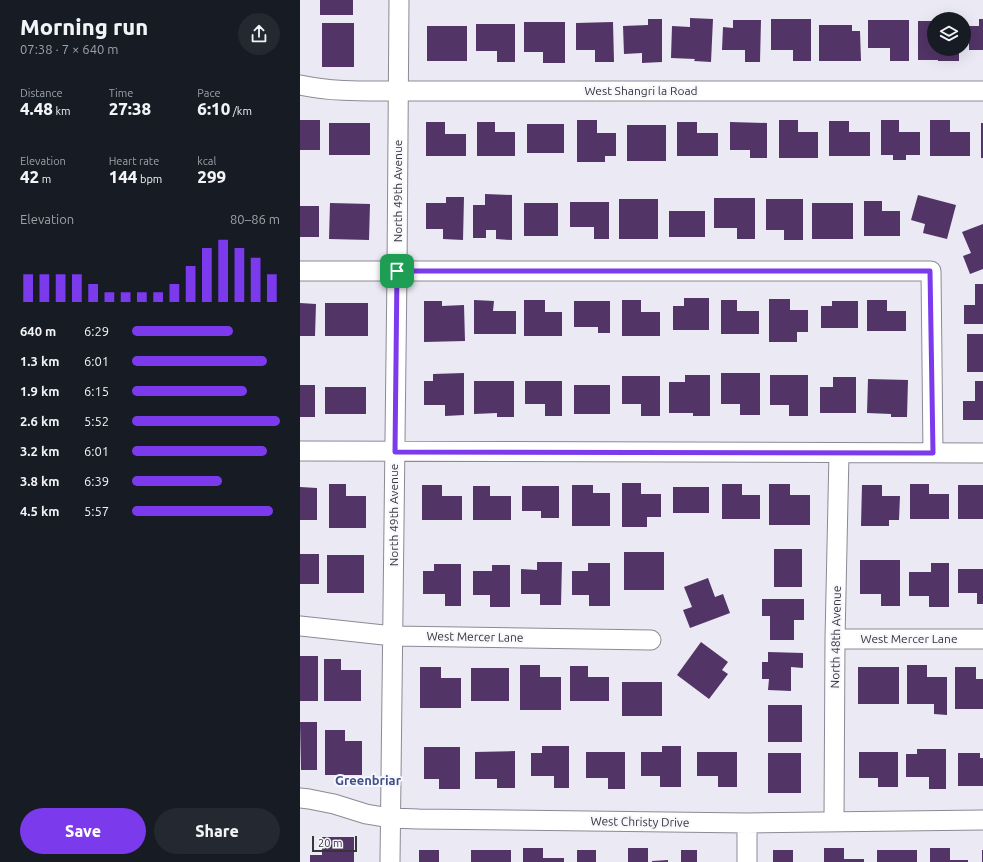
<!DOCTYPE html>
<meta charset="utf-8">
<style>
body{margin:0;font-family:Ubuntu,sans-serif;background:#242831;color:#f1f3f6;height:100vh;display:flex;flex-direction:column;font-size:15px;white-space:nowrap}
*{box-sizing:border-box;margin:0}
p{font-size:13px;color:#9ea1a6}
.icon{flex:none;width:22px;height:22px;fill:none;stroke:currentColor;stroke-width:2;stroke-linecap:round;stroke-linejoin:round}
.map{position:relative;flex:1;overflow:hidden}
.details{display:flex;flex-direction:column;background:#171b24;width:300px}
.details>*{flex:none}
.buttons{position:absolute;left:627px;top:12px;display:grid;gap:8px}
.buttons a{display:grid;place-items:center;width:44px;height:44px;border-radius:50%;background:#171b24;box-shadow:0 4px 16px #0002;font-size:20px}
.scale{position:absolute;left:12px;bottom:10px;width:45px;box-sizing:border-box;padding-left:4px;border:2px solid #36363a;border-top:0;font-size:11px;line-height:14px;white-space:nowrap;color:#36363a;-webkit-text-stroke:3px #f7f7fd;paint-order:stroke}
.pin{position:absolute;display:grid;place-items:center;width:34px;height:34px;color:#fff;margin:-17px;border-radius:8px;box-shadow:0 2px 6px #0006}
.round{display:grid;place-items:center;flex:none;width:42px;height:42px;border-radius:21px;background:#242831}
.summary{display:flex;align-items:center;justify-content:space-between;height:68px;padding:0 20px}
h1{font-size:22px;font-weight:800;line-height:30px}
.figures{display:grid;grid-template-columns:repeat(3,1fr);gap:6px;height:68px;padding:4px 20px}
.figures div{display:grid;align-content:center}
.figures b{font-size:17px;font-weight:800}
.figures small{font-size:11px;font-weight:400}
.figures p{font-size:11px}
.chart{height:112px;padding:8px 20px}
.chart p{display:flex;justify-content:space-between}
.chart svg{width:100%;height:72px;margin-top:4px;stroke:#7c3aed;stroke-width:6}
.action{display:flex;gap:8px;margin-top:auto;padding:8px 20px}
.action a{flex:1;height:46px;border-radius:24px;background:#7c3aed;color:#fff;font-size:16px;font-weight:800;line-height:46px;text-align:center}
.action a+a{background:#242831;color:#f1f3f6}
ul{padding:0 20px;list-style:none;font-size:13px}
li{display:grid;grid-template-columns:64px 48px 1fr;align-items:center;height:30px}
li i{height:10px;border-radius:5px;background:#7c3aed}
main{display:flex;flex:1;min-height:0}
.map>svg:first-child{display:block}
.building{fill:#523467}
.lines{fill:none;stroke-linecap:round;stroke-linejoin:round}
.minor-casing{stroke:#8b8a94;stroke-width:21}
.minor{stroke:#fff;stroke-width:19}
.route-casing{stroke:#fff;stroke-width:8}
.route{stroke:#7c3aed;stroke-width:5}
.labels{text-anchor:middle;stroke-width:4;stroke-linejoin:round;paint-order:stroke}
.street-label{font-size:12px;fill:#36363a;stroke:#f7f7fd}
.neighbourhood-label{font-size:13px;font-weight:bold;fill:#3e4f8a;stroke:#f7f7fd}
</style>
<main>
<section class="details">
<div class="summary"><div><h1>Morning run</h1><p>07:38 · 7 × 640 m</p></div><a class="round"><svg class="icon" aria-label="share" viewBox="0 0 24 24"><path d="M12 15V3M7 8l5-5 5 5M5 13v7h14v-7"/></svg></a></div>
<div class="figures">
<div><p>Distance</p><b>4.48<small> km</small></b></div>
<div><p>Time</p><b>27:38</b></div>
<div><p>Pace</p><b>6:10<small> /km</small></b></div>
</div>
<div class="figures">
<div><p>Elevation</p><b>42<small> m</small></b></div>
<div><p>Heart rate</p><b>144<small> bpm</small></b></div>
<div><p>kcal</p><b>299</b></div>
</div>
<div class="chart"><p><span>Elevation</span>80–86 m</p>
<svg viewBox="0 0 160 44" preserveAspectRatio="none"><path d="M5 44V27M15 44V27M25 44V27M35 44V27M45 44V33M55 44V38M65 44V38M75 44V38M85 44V38M95 44V33M105 44V22M115 44V11M125 44V6M135 44V11M145 44V17M155 44V27"/></svg>
</div>
<ul>
<li><b>640 m</b>6:29<i style="width:68%"></i></li>
<li><b>1.3 km</b>6:01<i style="width:91%"></i></li>
<li><b>1.9 km</b>6:15<i style="width:78%"></i></li>
<li><b>2.6 km</b>5:52<i style="width:100%"></i></li>
<li><b>3.2 km</b>6:01<i style="width:91%"></i></li>
<li><b>3.8 km</b>6:39<i style="width:61%"></i></li>
<li><b>4.5 km</b>5:57<i style="width:95%"></i></li>
</ul>
<div class="action"><a>Save</a><a>Share</a></div>
</section>
<div class="map">
<svg width="683" height="862" viewBox="0 0 683 862">
<rect width="100%" height="100%" fill="#eae9f4"/>
<path class="building" d="M20,0H53V15H20Z
M390,18L413,19L411,62L394,61L395,59L371,58L372,26L390,27Z
M348,19H362V62L342,63V53L324,54L323,26L348,25Z
M471,19H511V61H493V50H471Z
M679,19H683V50H669V26H679Z
M433,20H461L460,62H445V50H422L423,27L433,28Z
M568,20H609V61H590V48H568Z
M618,21H634V49H659V61H638V60H618Z
M224,22H265V63H243V52H224Z
M313,22L314,62H295V50H276V23Z
M22,23H54V67H22Z
M176,24H215V62H197V51H176Z
M519,25H552V31H560L561,61H519Z
M127,26H167V61H127Z
M0,120H20V150H0Z
M277,120H297V133H316V156H305V162H277Z
M479,120H498V132H518V158H479Z
M581,120H599V132H620V155H606V160H593V155H581Z
M630,120H650V132H670V156H630Z
M529,121H549V132H570V156H529Z
M126,122H145V134H166V156H126Z
M177,122H195V132H215V156H177Z
M377,122H397V133H418V156H377Z
M430,122L467,123V158H450V150H430Z
M29,123H70V155H29Z
M681,123H683V158H681Z
M227,124H264V153H227Z
M327,125H366V161H327Z
M185,194L212,195V240L196,239V230H186V238H173V205H185Z
M618,195L656,205L647,239L623,233L625,224L611,220Z
M146,197H164L163,240L143,239V229H126V203H146Z
M414,198H455V239H437V228H414Z
M319,199H358V239H319Z
M466,199H503V240H484V230H466Z
M564,201H582V211H600V236H564Z
M270,202H309V239H294V227H270Z
M30,203L70,204L69,240L29,239Z
M224,203H258V236H224Z
M512,203H553V239H512Z
M0,206H19V237H0Z
M369,211H405V237H369Z
M683,224V269L670,274L663,256L671,253L662,232Z
M675,284H683V324H664V305H675Z
M384,298H409V330H373V306H384Z
M469,299H490V310H508V332H497V342H469Z
M174,300L194,301L193,311H216V334H174Z
M224,300H245V312H262V336H224Z
M322,300H341V312H360V336H322Z
M421,300H437V311H459V334H421Z
M567,300H587V311H606V331H567Z
M124,301H142V306L164,305L165,341L124,342Z
M274,301H310V333H298V327H274Z
M532,301H558V328H521V306H532Z
M0,303L16,304L15,336H0Z
M25,303H68V336H25Z
M667,334H683V372H667Z
M164,373V415L145,416V405H124V381H133V374Z
M421,373H460V415H440V404H421Z
M385,375H410V416H393V413H369V382H385Z
M470,375H508V416H489V405H470Z
M322,376H360V416H341V404H322Z
M533,377H556V413H520V387H533Z
M568,379L608,380L607,417H591V414L567,413Z
M174,381H214V417H197V413L174,414Z
M225,381H262V416H245V404H225Z
M675,381H683V420H663V401H675Z
M0,385H15V417H0Z
M274,385H310V414H274Z
M25,387H66V414H25Z
M322,483H341V494H361V517H347V527H322Z
M29,484H46V496H66V528H29Z
M422,484H442V495H460V519H422Z
M469,484H490V495H510V525H469Z
M610,484H629V494H649V519H610Z
M122,485H142V496H162V520H122Z
M272,485H293V493H310V526H272Z
M562,485H582V496H600L599,520H589V526H561Z
M658,485H683V519H658Z
M173,486H190V496H211V520H173Z
M222,486H259V518H241V511H222Z
M0,487L17,488V520H0Z
M373,487H409V513H373Z
M474,549H502V587H474Z
M324,552H364V590H324Z
M0,554H19V584H0Z
M27,555H64V593H27Z
M560,560H600V606H581V594H560Z
M237,562H262L261,605H240V594H221V569L237,570Z
M288,563H310V606H289V595H272V571H288Z
M631,563H649V607H629V596H609V572H631Z
M134,564H161V606H145V594H123V571H134Z
M192,565H210V607H190V595H173V571H192Z
M658,569H683V604H677V593H658Z
M408,578L415,597L423,594L430,613L390,628L383,610L392,607L384,587Z
M462,599H504V620H494V640H470V616H462Z
M401,642L428,662L422,670L428,674L409,699L377,675Z
M468,652L503,653V668L491,667V691L468,690L469,679H462V662H468Z
M0,656H18V701H0Z
M24,659H41V670H61V701H24Z
M220,665H240V677H261V710H220Z
M607,665H627V677H647V715L634,714V704H607Z
M270,666H288V677H309V701H270Z
M120,667H141V678H161V708H120Z
M558,667H599V704H558Z
M655,667H676V679H683V709H655Z
M171,668H209V701H171Z
M322,682H362V716H322Z
M468,705H502V742H468Z
M0,722H17V770H1Z
M25,730H45V741H62V775H25Z
M242,746H269V788H254V776H231V753H242Z
M362,746H381V787H360V776H341V752H362Z
M124,747H160V789H139V779H124Z
M617,749H646V789H629V777H606V754H617Z
M215,751V788H197V779H175V752Z
M286,752H325V789H308V778H286Z
M397,752H437V787H418V776H397Z
M559,752H598V787H578V778H559Z
M468,753H501V793H468Z
M658,753H680V758H683V786H658Z
M22,837H54V862H10V855H22Z
M223,848H243V858H264V862H223Z
M328,848H348V862H328Z
M524,848H544V859H564V862H524Z
M630,848H650V860H668V862H630Z
M119,850H139V862H119Z
M171,850H211V862H171Z
M277,850H296V862H277Z
M381,850H397V862H381Z
M473,850H493V862H473Z
M577,850H617V862H577Z
M682,850H683V862H682Z
M368,860V862H352V861Z"/>
<g class="lines">
<g class="minor-casing">
<path id="minor" d="M0,85C32,92 65,91 98,91H683
M0,271H631L633,453
M0,451L683,453
M0,626L93,636L351,640
M535,639H683
M0,798L9,799L34,804L66,814L90,818L119,819L447,823L683,820
M534,821L535,639L539,453
M90,862L97,271L99,0
M447,862V823"/>
</g>
<use href="#minor" class="minor"/>
</g>
<g class="lines">
<g class="route-casing">
<path id="route" d="M97,271H630L633,453L95,452Z"/>
</g>
<use href="#route" class="route"/>
</g>
<g class="labels">
<g class="street-label">
<text x="341" y="95">West Shangri la Road</text>
<text transform="translate(98 191) rotate(-90)" y="4">North 49th Avenue</text>
<text transform="translate(94 515) rotate(-90)" y="4">North 49th Avenue</text>
<text transform="translate(175 637) rotate(1)" y="4">West Mercer Lane</text>
<text transform="translate(536 637) rotate(-89)" y="4">North 48th Avenue</text>
<text x="609" y="643">West Mercer Lane</text>
<text transform="translate(340 822) rotate(1)" y="4">West Christy Drive</text>
</g>
<g class="neighbourhood-label">
<text x="68" y="785">Greenbriar</text>
</g>
</g>
</svg>
<div class="buttons">
<a><svg class="icon" aria-label="layers" viewBox="0 0 24 24"><path d="M12 4l9 5-9 5-9-5zM3 14l9 5 9-5"/></svg></a>
</div>
<div class="scale">20 m</div>
<div class="pin" style="left:97px;top:271px;background:#1e9e55"><svg class="icon" aria-label="arrive" viewBox="0 0 24 24"><path d="M6 21V4h12l-3 4 3 4H6"/></svg></div>
</div>
</main>
